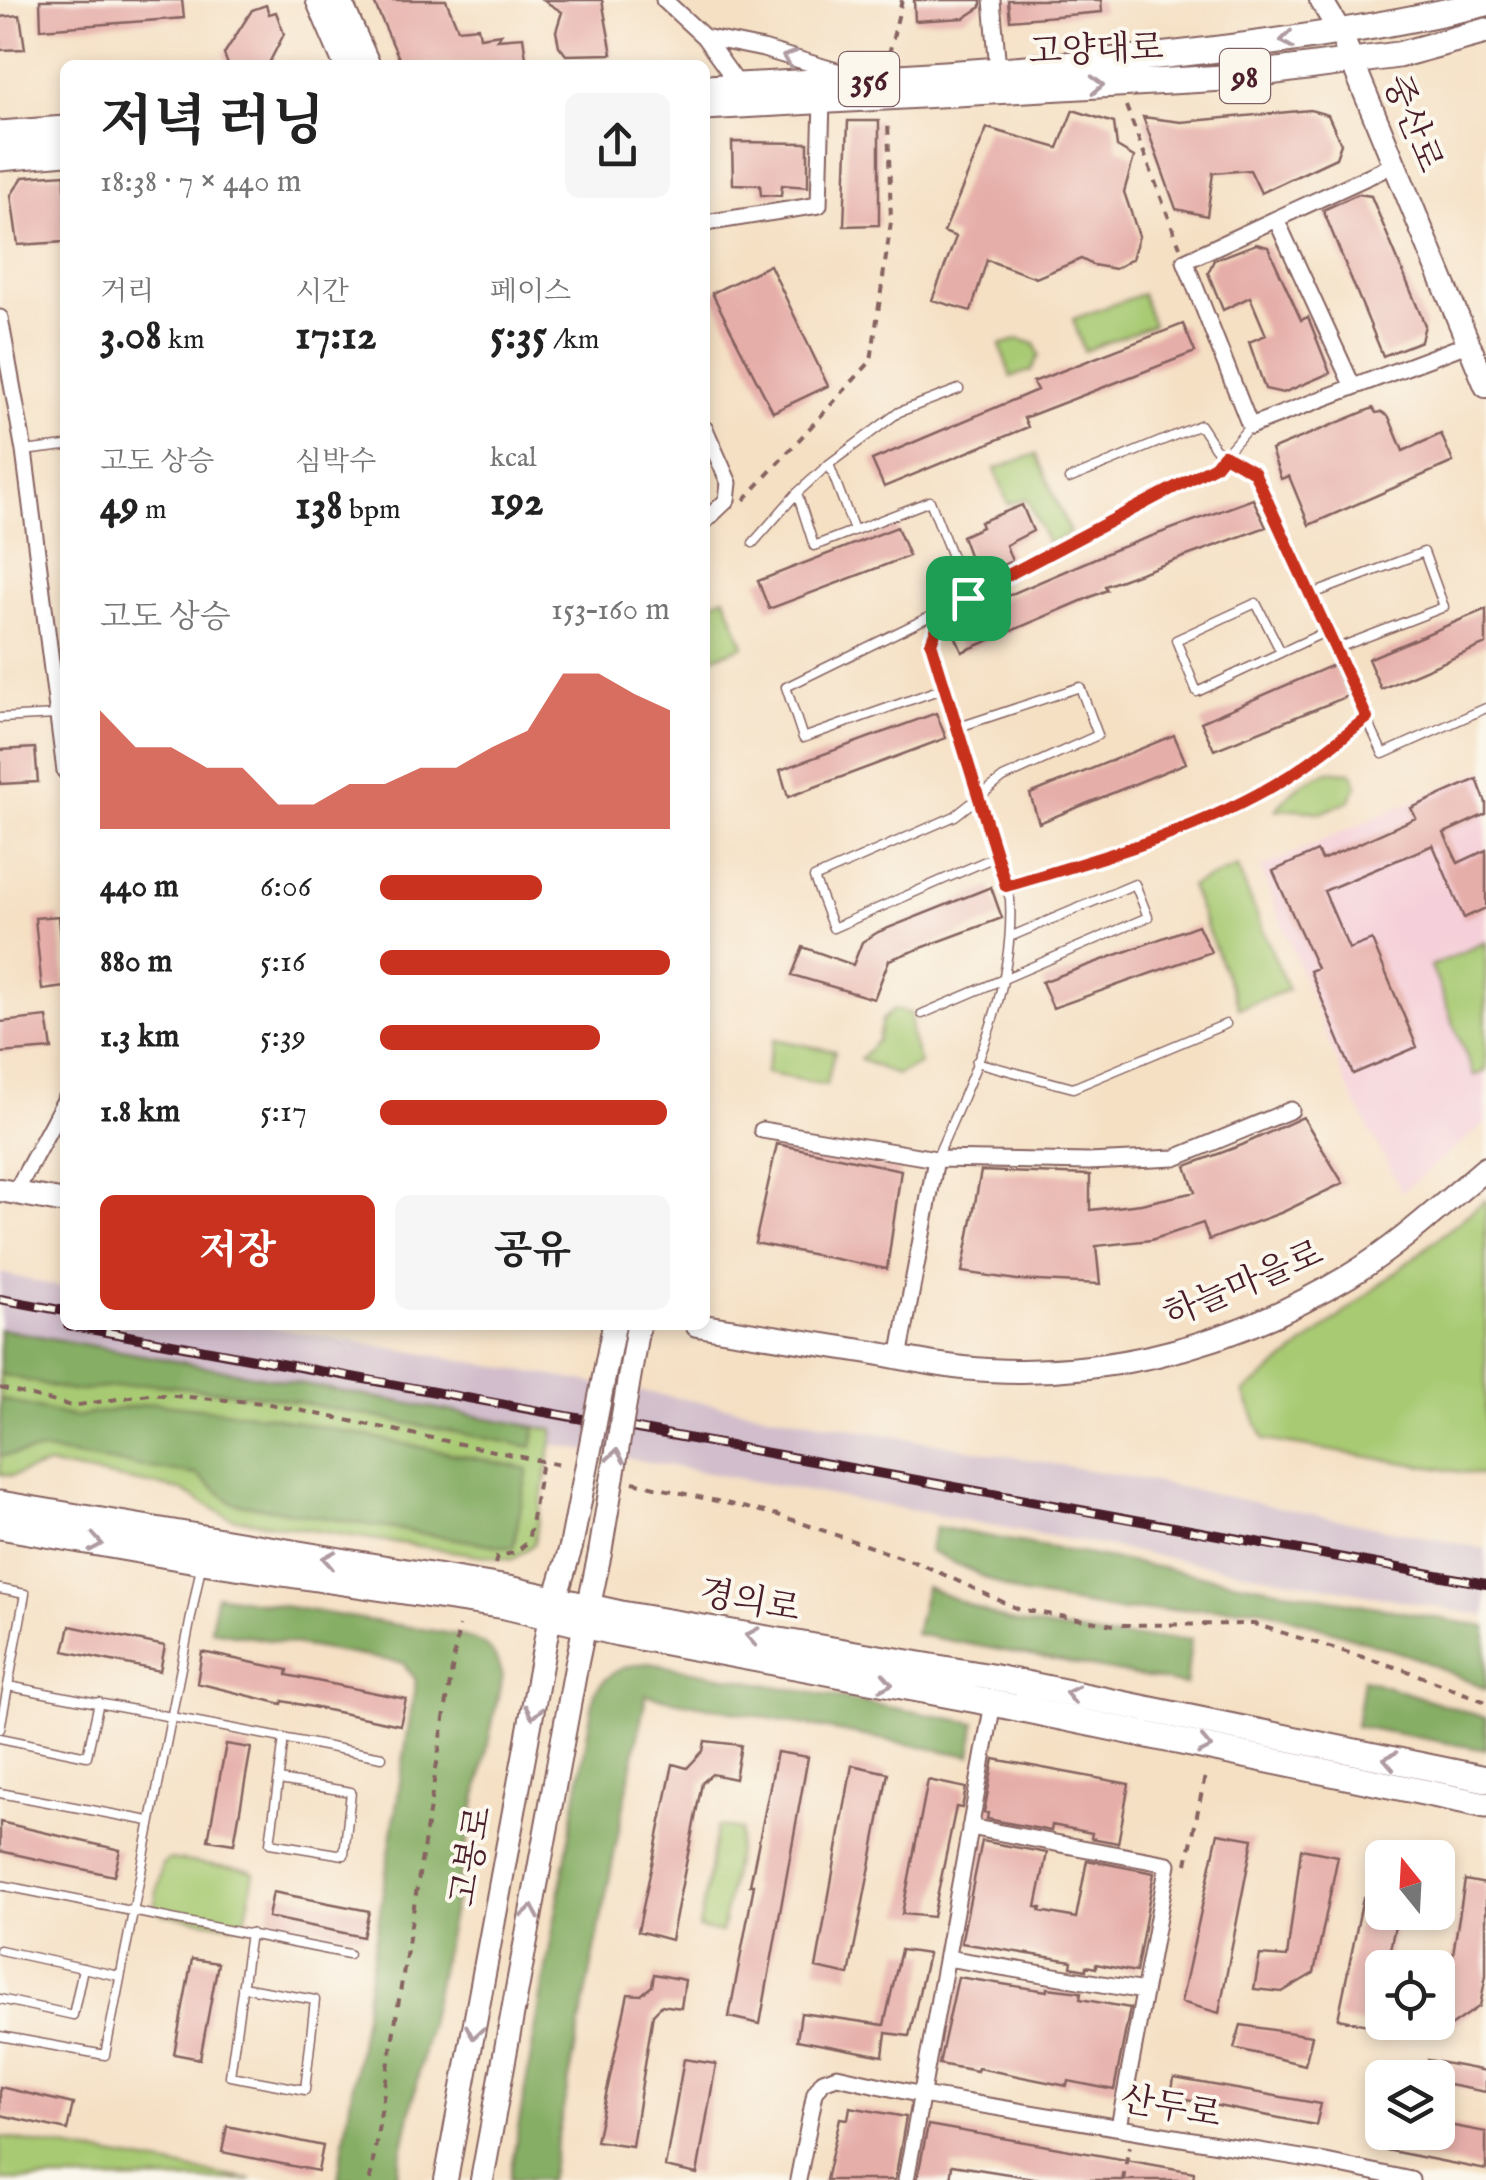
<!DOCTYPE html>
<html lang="ko">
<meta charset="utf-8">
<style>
body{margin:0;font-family:"IM FELL English","Noto Serif KR",serif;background:#f6f6f6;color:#222;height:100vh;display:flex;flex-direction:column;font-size:38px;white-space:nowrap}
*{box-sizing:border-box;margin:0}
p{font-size:32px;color:#767676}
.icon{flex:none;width:55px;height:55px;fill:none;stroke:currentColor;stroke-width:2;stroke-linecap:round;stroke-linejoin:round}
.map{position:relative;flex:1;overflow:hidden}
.side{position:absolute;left:60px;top:60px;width:650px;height:1270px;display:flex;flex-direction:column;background:#fff;border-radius:15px;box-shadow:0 5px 15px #0003}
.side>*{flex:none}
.needle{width:65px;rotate:342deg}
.fabs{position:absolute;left:1365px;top:1840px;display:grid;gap:20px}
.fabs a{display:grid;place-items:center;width:90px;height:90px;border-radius:15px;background:#fff;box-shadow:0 5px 15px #0003;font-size:50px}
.pin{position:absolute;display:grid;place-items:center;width:85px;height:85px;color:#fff;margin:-42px;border-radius:20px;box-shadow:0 5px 15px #0006}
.round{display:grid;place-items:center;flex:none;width:105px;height:105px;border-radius:15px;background:#f6f6f6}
.headline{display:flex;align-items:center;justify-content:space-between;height:170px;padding:0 40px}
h1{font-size:55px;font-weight:700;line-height:75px}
.stats{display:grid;grid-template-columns:repeat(3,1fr);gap:15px;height:170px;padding:10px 40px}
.stats div{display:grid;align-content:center}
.stats b{font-size:42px;font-weight:700}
.stats small{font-size:28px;font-weight:400}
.stats p{font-size:28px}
.chart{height:280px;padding:20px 40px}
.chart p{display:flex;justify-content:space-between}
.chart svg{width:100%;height:180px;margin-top:10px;fill:#c8321e;opacity:.7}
.primary-button{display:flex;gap:20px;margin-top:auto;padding:20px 40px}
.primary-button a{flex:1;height:115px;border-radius:15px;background:#c8321e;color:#fff;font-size:40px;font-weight:700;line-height:115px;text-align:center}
.primary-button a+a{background:#f6f6f6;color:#222}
ul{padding:0 40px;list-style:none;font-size:32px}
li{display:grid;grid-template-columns:160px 120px 1fr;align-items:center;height:75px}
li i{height:25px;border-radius:12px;background:#c8321e}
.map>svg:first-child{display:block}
.built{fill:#f5cfd9}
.industrial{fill:#d1bdcb}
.green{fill:#a8ca73;stroke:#79744f;stroke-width:2.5}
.forest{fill:#86ae65;stroke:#686648;stroke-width:2.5}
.building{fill:#e6aea9}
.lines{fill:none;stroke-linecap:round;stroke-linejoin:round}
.service-casing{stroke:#866361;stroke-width:11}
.minor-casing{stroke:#866361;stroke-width:19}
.secondary-casing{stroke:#866361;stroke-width:26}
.primary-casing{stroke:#866361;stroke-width:29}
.path{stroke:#866361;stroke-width:4;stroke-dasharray:8 8;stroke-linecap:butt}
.service{stroke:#fff;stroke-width:8}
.minor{stroke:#fff;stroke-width:15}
.secondary{stroke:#fff;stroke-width:22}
.primary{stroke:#fff;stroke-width:25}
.rail-casing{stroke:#4a1f2b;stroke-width:10}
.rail{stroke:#fbf7ec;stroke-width:6;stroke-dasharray:19;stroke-linecap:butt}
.secondary-bridge-casing{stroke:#866361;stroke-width:26;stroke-linecap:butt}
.secondary-bridge{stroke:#fff;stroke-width:22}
.oneway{stroke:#ae9aa0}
.route-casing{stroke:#fff;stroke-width:20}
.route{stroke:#c8321e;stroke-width:12}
.labels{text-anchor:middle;stroke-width:8;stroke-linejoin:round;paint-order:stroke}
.shield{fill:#fbf7ec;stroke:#7f6065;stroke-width:2.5}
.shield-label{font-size:32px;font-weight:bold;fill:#4a1f2b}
.street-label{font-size:35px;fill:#4a1f2b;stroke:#fbf7ec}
</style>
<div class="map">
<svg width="1486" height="2180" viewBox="0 0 1486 2180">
<rect width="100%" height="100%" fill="#fbf7ec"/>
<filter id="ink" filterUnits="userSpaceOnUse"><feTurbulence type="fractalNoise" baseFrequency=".01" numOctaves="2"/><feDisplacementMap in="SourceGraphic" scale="20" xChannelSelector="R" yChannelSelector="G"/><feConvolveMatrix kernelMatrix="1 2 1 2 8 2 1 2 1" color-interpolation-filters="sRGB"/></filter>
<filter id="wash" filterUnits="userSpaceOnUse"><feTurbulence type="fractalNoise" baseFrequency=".0048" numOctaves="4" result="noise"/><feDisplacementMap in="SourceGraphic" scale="40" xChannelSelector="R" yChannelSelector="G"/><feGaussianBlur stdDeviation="2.25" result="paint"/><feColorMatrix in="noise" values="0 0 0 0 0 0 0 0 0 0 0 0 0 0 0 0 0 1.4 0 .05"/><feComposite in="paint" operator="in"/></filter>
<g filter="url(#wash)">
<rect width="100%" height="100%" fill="#f5e0c4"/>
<path class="built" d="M1486,769V1123L1402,1192L1344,1080L1260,868Z"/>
<path class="industrial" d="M0,1273L65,1288V1325H261L1129,1477L1486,1549V1616L0,1343Z"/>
<path class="green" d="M1142,294L1153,325L1084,351L1073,319Z
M1019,339L1035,344L1039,355L1031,371L1011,377L1000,345Z
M1036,454L1070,533L1048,544L1027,498L1008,504L995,469Z
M725,597L744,646L709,659L705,649V605Z
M1333,771L1352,772L1357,786L1349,801L1321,813L1298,809L1276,810C1293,789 1306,777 1333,771Z
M1237,867L1288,990L1239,1008L1190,886Z
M1486,942V1071L1474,1076L1431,966Z
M894,1009L911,1014V1034L920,1064L896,1075L860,1059L878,1040L882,1020Z
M774,1039L835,1051L826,1085L765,1073Z
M1486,1200V1476L1264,1440L1244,1393Z
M0,1329L554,1430L534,1544L512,1560L230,1518L181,1490L48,1465L12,1476L0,1474Z
M717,1826L741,1830L721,1933L699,1928Z
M170,1859L250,1870L254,1873L245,1923L234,1925L163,1914L154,1908L162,1864Z
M0,2137L252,2180H0Z"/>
<path class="forest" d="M0,1329L536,1427L532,1447L266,1396L150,1384L71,1391L0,1374Z
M0,1399L74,1417L155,1403L269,1416L528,1469L513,1548L233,1503L197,1475L45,1451L0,1456Z
M936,1527L1486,1627V1689L1414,1657L1258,1607L1119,1611L1020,1594L929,1551Z
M926,1587L1008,1621L1104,1637L1191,1639L1186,1685L915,1634Z
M216,1595L458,1635C487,1643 494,1646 502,1677L396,2180H338L416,1680L403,1663L211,1630Z
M649,1663L975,1723L971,1756L646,1695L549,2180H509L595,1691C610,1671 624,1665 649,1663Z
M1363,1679L1486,1718V1750L1356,1726Z"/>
<g id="blocks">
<path class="building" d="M40,0H182L184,18L41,29Z
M373,0H446L458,29L478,27L480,37L501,34L497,39L523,37L527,65H402Z
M543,0H602L612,54L566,55L559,46L556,31L562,12Z
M914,0H981V7L964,18L915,21Z
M1008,0H1101L1102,12L1010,20Z
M266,5L269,14L276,12L284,34L268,65H228L224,54L252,10Z
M20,15L25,49L0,50V17Z
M1073,110L1114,123L1117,147L1134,157L1124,192L1139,236L1132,259L1115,269L1093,265L1081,259L1036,278L987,260L971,311L932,300L956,237L944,232L987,128L1058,148Z
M1310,110L1328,115L1341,144L1336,158L1261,193L1250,170L1213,173L1207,216L1176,209L1143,117L1181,122Z
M848,121H879V225L844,226Z
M732,142L808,143V187L782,185L781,196L761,195L760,185L733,184Z
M65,174V242L18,245L11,195L23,177Z
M1358,194L1371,196L1425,325L1421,341L1383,356L1323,210Z
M1256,244L1268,247L1301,320L1308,317L1330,373L1283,393L1265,389L1249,342L1266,335L1250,297L1223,310L1208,273L1214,260Z
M770,265L828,386L773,412L712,293Z
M1183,324L1195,352L1024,418L1028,427L884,487L872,460L1037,390L1033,382Z
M1373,408L1376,413L1382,412L1389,417L1403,451L1441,434L1453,462L1309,525L1289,476L1281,479L1271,450Z
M1253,499L1266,527L1105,586L1107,590L962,652L949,621L1114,550Z
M1022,505L1033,531L1006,545L1012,561L977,577L962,536L982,527L980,522Z
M897,527L909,556L769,609L758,581Z
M1486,609V644L1381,689L1368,659Z
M1333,665L1348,696L1214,750L1201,722Z
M936,713L946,738L788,797L780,770Z
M1174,735L1186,763L1039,823L1030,794Z
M35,748L38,782L0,784V750Z
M1477,779L1486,803V814L1444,833L1458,863L1486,850V908L1464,918L1433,845L1324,891L1349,949L1372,940L1417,1047L1353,1074L1310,971L1317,968L1273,871L1317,851L1322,860L1416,818L1411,808Z
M991,887L1002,918L889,960L874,999L792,975L803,947L853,965L862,942L878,932Z
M59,916L65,987L42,990L35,918Z
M1198,925L1211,952L1053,1008L1042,982Z
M47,1017L52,1049L0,1053V1022Z
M1303,1117L1343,1183L1283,1212L1209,1240L1203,1223L1151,1240L1096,1246L1100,1284L1017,1280L962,1272L981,1171L1090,1175V1210L1141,1204L1195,1192L1186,1166L1242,1145Z
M777,1144L901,1170L887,1269L755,1243Z
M70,1626L165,1646L160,1671L64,1651Z
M202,1652L288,1670L287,1675L406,1699L400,1725L283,1701L282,1704L197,1683Z
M705,1741L741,1745L735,1779L712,1774L702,1783L671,1940L638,1931L673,1764L687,1768L703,1751Z
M226,1744L251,1748L234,1844L208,1840Z
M777,1752L808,1757L760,2024L729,2017L754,1885H750Z
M994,1759L1129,1784L1118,1843L1091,1838L1092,1833L1052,1825L1051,1831L987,1819L988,1813L984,1812Z
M852,1765L888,1773L849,1975L816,1968Z
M928,1780L966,1788L962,1808L956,1807L933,1917L902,1914Z
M0,1822L120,1850L114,1876L0,1851Z
M1218,1833L1253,1839L1219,2013L1181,2002Z
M982,1841L1047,1853L1036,1907L1041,1908L1040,1911L1076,1918L1087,1860L1154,1873L1136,1972L1096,1964V1968L1086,1966V1970L1071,1967L1072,1961L961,1943Z
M1301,1849L1338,1856L1314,1973L1282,1992L1254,1989L1260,1955L1287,1957Z
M1465,1880L1486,1884V1975L1480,2006L1448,2028L1438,2026V1989L1447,1991Z
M1382,1884V1912H1398L1386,1968H1382L1373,2026L1338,2019L1363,1898Z
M273,1892L369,1911L363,1937L268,1917Z
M901,1950L928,1954L909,2036L886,2033L883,2056L797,2040L801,2013L884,2025Z
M192,1959L218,1963L200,2059L174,2054Z
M654,1974L685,1980L681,2008L662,2005L653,2014L632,2146L596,2141L628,1994L641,1995L652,1986Z
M958,1977L1047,1991V1988L1081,1992L1080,1999L1130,2008L1114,2090L1068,2081L1067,2086L978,2068L977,2071L939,2064Z
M1241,2025L1312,2036L1305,2065L1234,2048Z
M684,2059L716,2064L697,2174L665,2167Z
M1428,2060L1486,2071V2092L1438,2083V2078H1426Z
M1174,2078L1321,2104L1316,2125L1171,2097Z
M0,2087L73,2104L67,2130L0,2115Z
M850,2107L906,2117L895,2180H826L840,2118L848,2119Z
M1438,2123L1486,2132V2170L1386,2150L1390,2132H1438Z
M928,2125L1194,2172L1193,2180H1046L952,2165L950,2180H917Z
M227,2126L323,2146L318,2171L222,2152Z"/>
</g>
</g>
<g filter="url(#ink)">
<use href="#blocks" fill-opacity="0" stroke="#866361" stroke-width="2.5"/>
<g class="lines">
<g class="service-casing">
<path id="service" d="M24,451L65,446
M829,464L854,530
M1069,479L1200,425L1215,448L1253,473L1383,754L1486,708
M797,493L814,546L930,501L968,597
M753,543L797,493L829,464L899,412L959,389
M1310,595L1424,552L1444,607L1335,649
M1281,652L1256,603L1176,640L1197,692L1327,631
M944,688L803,738L786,687L945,609
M0,718L56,715
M956,728L1080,687L1098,735L1003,778L955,816L814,878L833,928L997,856
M1006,886C1100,859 1202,831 1286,778C1314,761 1340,738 1367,718
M922,1014L1148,917L1135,884L1012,936
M976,1062L1073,1088L1226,1024
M937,1157C973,1073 1015,992 1010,899L931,643L945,609L1215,466L1250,426
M0,1589L25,1594L0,1729
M8,1686L382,1757
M0,1738L87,1756L99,1702
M279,1780L351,1792L344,1855L270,1843L284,1738
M0,1793L149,1821
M0,1885L349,1954
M0,1950L119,1976
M242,1987L315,2000L305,2090L230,2076L250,1933
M0,1999L73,2015L83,1968
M0,2036L105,2055L201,1566"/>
</g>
<g class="minor-casing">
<path id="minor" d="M664,0L704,37L740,87
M992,0L998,69
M704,37L763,49L840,72
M1393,165L1185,261L1250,426L1470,343
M1276,219L1353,387
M705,223L819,205L822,100
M0,318L24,451L65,771
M705,429L729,483L727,500L705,521
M762,1130L936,1159L1088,1162L1175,1158L1291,1110
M15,1193L65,1100
M899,1358L936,1159
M970,1827L1168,1864L1119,2127
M947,1958L1144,1991
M798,2180L815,2093L823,2081L837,2076L922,2095L1326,2162L1411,2180
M906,2180L993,1703"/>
</g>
<g class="secondary-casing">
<path id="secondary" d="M1321,0L1340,32L1486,386
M0,1190L65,1202
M697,1325C754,1334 811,1343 869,1352C908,1359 948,1368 988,1370C1117,1377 1239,1342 1349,1276C1398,1246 1442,1205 1486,1168
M446,2180L550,1616L571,1547
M482,2180L577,1662L600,1553"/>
</g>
<g class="primary-casing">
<path id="primary" d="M319,0L347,65
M338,0L367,65
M705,88C966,73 1231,62 1486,3
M705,107L1224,78L1398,55L1486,31
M0,134L65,129
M0,158L65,152
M0,1504L508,1589L621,1614L991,1677L1486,1779
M0,1526L202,1561L505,1606L618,1633L993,1703L1486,1805"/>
</g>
<path class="path" d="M889,54L902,0
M1126,106L1180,247
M744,500L871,361L891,222L888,120
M0,1388L72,1406L149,1394L265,1403L565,1466
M633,1482L778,1515L923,1565L1018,1609L1114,1625L1254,1624L1405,1670L1486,1702
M495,1564L497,1557L516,1552L528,1542L542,1461
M1187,1864L1206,1771
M370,2180L459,1626
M1123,2180L1129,2146"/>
<use href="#service" class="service"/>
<use href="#minor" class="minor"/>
<use href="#secondary" class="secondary"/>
<use href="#primary" class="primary"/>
<g class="rail-casing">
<path id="rail" d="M0,1299L65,1311
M68,1325C541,1410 1013,1499 1486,1584"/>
</g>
<use href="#rail" class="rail"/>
<g class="secondary-bridge-casing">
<path id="secondary-bridge" d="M571,1547L614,1325
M600,1553L638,1325"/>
</g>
<use href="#secondary-bridge" class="secondary-bridge"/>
</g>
<defs><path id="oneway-chevron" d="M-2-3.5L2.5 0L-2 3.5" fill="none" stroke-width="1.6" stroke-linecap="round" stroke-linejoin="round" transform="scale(2.5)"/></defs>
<g class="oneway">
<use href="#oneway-chevron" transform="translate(1287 40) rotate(173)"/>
<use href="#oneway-chevron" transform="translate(789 58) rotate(-162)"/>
<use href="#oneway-chevron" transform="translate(1097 85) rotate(-2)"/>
<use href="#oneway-chevron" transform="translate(616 1456) rotate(-81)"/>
<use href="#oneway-chevron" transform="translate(96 1543) rotate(10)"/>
<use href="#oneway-chevron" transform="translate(329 1559) rotate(-170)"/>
<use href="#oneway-chevron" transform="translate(752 1636) rotate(-170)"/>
<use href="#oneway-chevron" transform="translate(886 1683) rotate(11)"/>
<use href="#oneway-chevron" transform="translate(1072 1694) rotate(-168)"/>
<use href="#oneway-chevron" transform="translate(533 1712) rotate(100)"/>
<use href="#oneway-chevron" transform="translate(1205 1746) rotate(12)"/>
<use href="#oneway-chevron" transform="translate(1390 1760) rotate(-169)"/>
<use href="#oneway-chevron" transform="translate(531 1912) rotate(-80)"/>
<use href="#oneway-chevron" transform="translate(474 2032) rotate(100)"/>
</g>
</g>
<g class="lines" filter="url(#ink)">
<g class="route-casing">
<path id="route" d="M1224,455L1254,472L1367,718C1340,738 1314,761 1286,778C1201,831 1101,858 1006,886L931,643L944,609L1215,466Z"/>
</g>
<use href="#route" class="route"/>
</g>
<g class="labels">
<g class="shield">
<rect x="1220" y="49" width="50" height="54" rx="8"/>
<rect x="839" y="52" width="60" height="54" rx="8"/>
</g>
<g class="shield-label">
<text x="1245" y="87">98</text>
<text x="869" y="90">356</text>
</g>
<g class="street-label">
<text transform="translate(1096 49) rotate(-2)" y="12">고양대로</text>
<text transform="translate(1414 123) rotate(68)" y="12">중산로</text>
<text transform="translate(1243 1283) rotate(-23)" y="12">하늘마을로</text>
<text transform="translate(750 1600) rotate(10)" y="12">경의로</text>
<text transform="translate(470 1856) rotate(-80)" y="12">고봉로</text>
<text transform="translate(1171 2106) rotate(10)" y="12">산두로</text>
</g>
</g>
</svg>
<div class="fabs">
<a><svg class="needle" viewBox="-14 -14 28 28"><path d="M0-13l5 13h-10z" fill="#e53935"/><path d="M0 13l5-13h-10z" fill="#767676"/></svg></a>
<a><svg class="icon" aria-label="locate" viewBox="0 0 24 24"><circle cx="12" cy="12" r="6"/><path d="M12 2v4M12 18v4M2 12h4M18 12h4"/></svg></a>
<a><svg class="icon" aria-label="layers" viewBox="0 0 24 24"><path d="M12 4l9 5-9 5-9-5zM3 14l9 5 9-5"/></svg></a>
</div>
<div class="pin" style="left:968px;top:598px;background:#1e9e55"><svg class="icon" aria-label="arrive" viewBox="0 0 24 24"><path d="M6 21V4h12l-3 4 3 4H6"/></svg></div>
<section class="side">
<div class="headline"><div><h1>저녁 러닝</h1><p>18:38 · 7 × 440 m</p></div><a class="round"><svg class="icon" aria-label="share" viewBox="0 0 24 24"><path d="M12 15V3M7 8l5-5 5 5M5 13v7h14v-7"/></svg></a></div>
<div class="stats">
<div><p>거리</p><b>3.08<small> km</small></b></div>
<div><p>시간</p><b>17:12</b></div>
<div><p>페이스</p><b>5:35<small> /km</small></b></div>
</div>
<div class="stats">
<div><p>고도 상승</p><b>49<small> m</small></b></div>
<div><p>심박수</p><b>138<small> bpm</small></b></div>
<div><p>kcal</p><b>192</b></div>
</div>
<div class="chart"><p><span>고도 상승</span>153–160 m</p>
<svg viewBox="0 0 160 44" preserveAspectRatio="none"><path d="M0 44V15L10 24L20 24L30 29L40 29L50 38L60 38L70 33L80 33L90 29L100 29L110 24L120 20L130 6L140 6L150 11L160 15V44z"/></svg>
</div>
<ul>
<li><b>440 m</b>6:06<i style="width:56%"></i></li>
<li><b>880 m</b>5:16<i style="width:100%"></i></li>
<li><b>1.3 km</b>5:39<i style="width:76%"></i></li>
<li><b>1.8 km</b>5:17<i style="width:99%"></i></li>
</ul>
<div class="primary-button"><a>저장</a><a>공유</a></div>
</section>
</div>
